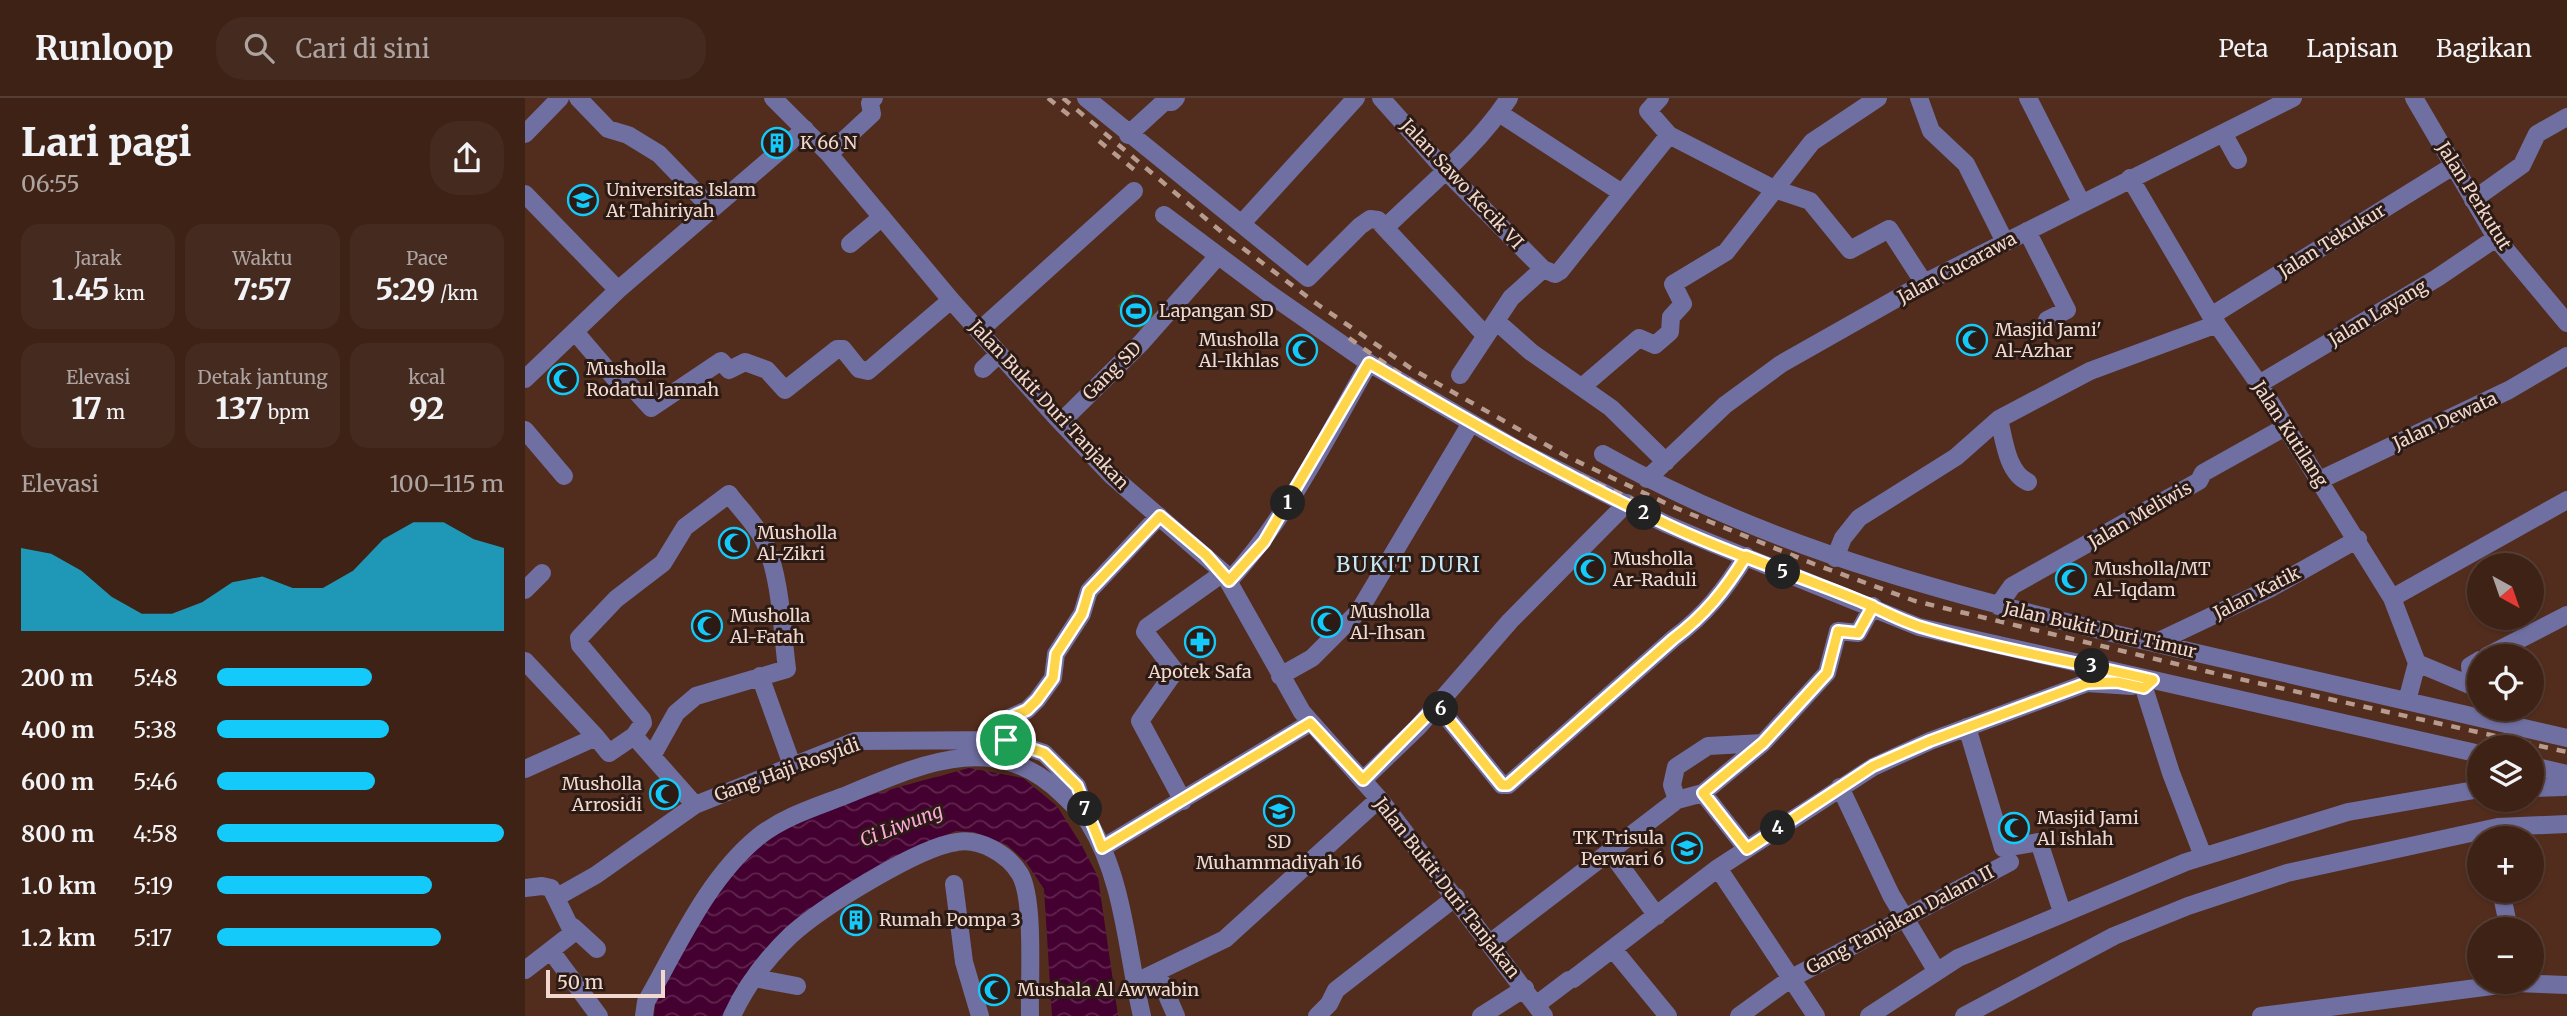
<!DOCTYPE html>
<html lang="id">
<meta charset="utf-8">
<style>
body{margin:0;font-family:Merriweather,serif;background:#452a1f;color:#f1f3f6;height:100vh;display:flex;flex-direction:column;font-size:26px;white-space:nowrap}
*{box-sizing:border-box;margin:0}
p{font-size:23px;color:#ada4a1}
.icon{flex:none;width:38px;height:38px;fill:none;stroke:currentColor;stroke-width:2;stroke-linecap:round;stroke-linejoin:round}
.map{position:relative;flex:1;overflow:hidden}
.sheet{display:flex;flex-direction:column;background:#3e2216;width:525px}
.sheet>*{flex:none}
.needle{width:46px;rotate:140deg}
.controls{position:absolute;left:1942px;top:455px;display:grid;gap:14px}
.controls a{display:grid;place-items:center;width:77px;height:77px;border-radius:50%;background:#3e2216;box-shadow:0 2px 5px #0004,0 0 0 2px #573f35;font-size:35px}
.scale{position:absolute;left:21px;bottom:18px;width:119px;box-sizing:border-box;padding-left:7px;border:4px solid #f1d9cf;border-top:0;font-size:19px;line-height:24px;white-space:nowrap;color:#f1d9cf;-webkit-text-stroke:5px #2c1b14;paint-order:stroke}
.pin{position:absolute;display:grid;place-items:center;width:60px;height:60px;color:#fff;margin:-30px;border:4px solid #fff;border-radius:50%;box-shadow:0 2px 7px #0007}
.km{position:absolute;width:35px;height:35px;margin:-18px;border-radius:50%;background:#222;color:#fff;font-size:19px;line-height:35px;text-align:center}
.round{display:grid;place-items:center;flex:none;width:74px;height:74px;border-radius:28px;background:#452a1f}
.summary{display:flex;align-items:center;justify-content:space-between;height:119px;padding:0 21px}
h1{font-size:38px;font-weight:800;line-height:52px}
.metrics{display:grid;grid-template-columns:repeat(3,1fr);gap:10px;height:119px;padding:7px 21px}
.metrics div{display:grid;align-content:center;border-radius:18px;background:#452a1f;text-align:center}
.metrics b{font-size:30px;font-weight:800}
.metrics small{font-size:19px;font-weight:400}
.metrics p{font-size:19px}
.chart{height:196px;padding:14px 21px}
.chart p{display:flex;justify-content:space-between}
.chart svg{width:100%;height:126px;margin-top:7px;fill:#13cafb;opacity:.7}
ul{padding:0 21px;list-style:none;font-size:23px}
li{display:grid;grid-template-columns:112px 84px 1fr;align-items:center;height:52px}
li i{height:18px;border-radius:9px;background:#13cafb}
header{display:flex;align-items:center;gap:42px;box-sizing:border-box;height:98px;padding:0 35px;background:#3e2216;border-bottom:2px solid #573f35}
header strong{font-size:33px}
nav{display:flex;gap:38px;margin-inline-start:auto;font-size:24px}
.search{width:490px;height:63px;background:#452a1f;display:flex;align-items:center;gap:18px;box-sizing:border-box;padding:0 24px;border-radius:28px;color:#ada4a1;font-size:26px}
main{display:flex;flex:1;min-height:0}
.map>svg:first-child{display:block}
.grass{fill:#4e480a}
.water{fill:url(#water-waves)}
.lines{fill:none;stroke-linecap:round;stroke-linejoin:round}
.minor{stroke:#706fa2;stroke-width:18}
.rail{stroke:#b89b8f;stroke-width:4.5;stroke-dasharray:9 9;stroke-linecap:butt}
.route-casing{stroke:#fff;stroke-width:14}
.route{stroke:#ffd54a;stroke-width:9}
.labels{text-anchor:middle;stroke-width:6;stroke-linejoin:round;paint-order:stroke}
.poi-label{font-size:18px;fill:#f1d9cf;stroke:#2c1b14;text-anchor:start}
.street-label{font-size:18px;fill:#f1d9cf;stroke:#2c1b14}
.water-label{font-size:19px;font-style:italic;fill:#fba9d9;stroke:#2c1b14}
.quarter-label{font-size:21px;letter-spacing:2px;fill:#c6e8f6;stroke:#2c1b14}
</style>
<header>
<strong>Runloop</strong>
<div class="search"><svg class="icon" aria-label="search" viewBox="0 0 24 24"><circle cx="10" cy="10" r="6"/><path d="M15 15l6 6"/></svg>Cari di sini</div>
<nav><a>Peta</a><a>Lapisan</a><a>Bagikan</a></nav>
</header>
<main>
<section class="sheet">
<div class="summary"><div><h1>Lari pagi</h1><p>06:55</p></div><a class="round"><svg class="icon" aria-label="share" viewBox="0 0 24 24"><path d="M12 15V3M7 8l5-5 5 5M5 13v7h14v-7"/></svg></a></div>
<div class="metrics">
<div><p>Jarak</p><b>1.45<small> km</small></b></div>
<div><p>Waktu</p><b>7:57</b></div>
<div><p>Pace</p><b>5:29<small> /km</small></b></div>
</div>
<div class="metrics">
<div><p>Elevasi</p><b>17<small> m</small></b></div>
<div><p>Detak jantung</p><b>137<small> bpm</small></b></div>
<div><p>kcal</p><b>92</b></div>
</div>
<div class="chart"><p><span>Elevasi</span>100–115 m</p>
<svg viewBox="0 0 160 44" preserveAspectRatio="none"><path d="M0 44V15L10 17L20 23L30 32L40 38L50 38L60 34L70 27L80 25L90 29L100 29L110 23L120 12L130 6L140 6L150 12L160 15V44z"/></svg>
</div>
<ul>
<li><b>200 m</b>5:48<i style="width:54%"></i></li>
<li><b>400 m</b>5:38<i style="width:60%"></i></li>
<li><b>600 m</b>5:46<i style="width:55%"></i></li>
<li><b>800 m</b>4:58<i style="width:100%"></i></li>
<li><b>1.0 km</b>5:19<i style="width:75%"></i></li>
<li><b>1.2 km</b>5:17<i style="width:78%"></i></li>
</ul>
</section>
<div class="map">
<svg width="2042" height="918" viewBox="0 0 2042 918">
<defs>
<pattern id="water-waves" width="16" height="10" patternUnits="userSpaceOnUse" patternTransform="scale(1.75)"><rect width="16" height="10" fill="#440030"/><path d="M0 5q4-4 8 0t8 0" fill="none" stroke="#5f254d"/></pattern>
</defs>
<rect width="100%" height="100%" fill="#522d1d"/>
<path class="grass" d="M607,193L631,217L615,232L592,208Z"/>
<path class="water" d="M444,670L498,680L532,708L557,748L573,779L593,918H527L519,791L501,764L482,747L449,734L431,733L394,748L296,804L199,918H129L131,898C160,850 190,789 228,749C263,714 392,685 444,670Z"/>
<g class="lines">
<path class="minor" d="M53,0L83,31L103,37L134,56L186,110
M248,0L304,56L426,202L530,318L587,378L698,474L777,614L856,703L1019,918
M561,0L783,180L835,128L845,121L853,122L860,130C902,89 952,49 984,0
M856,0L920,72L1018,171
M1135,0L1123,13L1144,37L1249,91L1285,103L1325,152L1364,131L1399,185
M1394,0L1406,33L1441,66L1480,144
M1503,0L1557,106
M1889,0L1971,140L2042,225
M974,15L1097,95
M1698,35L1713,62
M0,36L35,0
M603,37L639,4H647L651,0
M304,56L347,16L345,5L349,0
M1605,80L1686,218L1734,286L1867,500L1892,565L1882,603
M0,96L93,192
M1948,102L1997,67L2012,36L2042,19
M639,117L746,197L844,265L995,353L1141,426L1186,445L1394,529L1955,656
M718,124L831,0
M860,130L961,238
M1502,133L1542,212L1522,222
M325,146L357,119
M1686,218L1928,68
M971,223L1006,254L1086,310L1141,364
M454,233L609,93
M51,235L98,290L105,287L126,310L196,263L204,272L220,264L242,272L260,292L312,251H318L334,271L343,273L426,202
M458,271L474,256
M935,277L986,200L1018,171L1030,176L1035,173L1144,37
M0,281L93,192L280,31
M1734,286L1912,180L1971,140
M1058,288L1114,240L1130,247L1145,234L1146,219L1158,206L1148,186L1201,154L1287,44L1353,0
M1474,321C1479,341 1482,375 1503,384
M536,324L616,245L693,158
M0,332L39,378
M1078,356C1254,456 1450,503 1646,549C1778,579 1910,610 2042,640
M1122,381L1200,307L1256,266L1399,185L1768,0
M1795,382L1984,292L2042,258
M1310,460L1318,440L1334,420L1431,359L1474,321L1565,273L1692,226
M704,483C763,418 801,341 844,265
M0,492L17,475
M1867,500L2042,402
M1473,508L1487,488L1674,383L1678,375L1760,329
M1630,545L1746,490L1833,441
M1962,558L2042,517
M0,563L71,639
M1892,565L1947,588L1955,599
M235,578L267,667
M755,578L787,560L834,513L946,325
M1947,588L1945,568L1955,562
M1619,590L1646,675L1678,758
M912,607L977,687H983L1148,541C1180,517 1200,492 1221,458
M1442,629L1478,750L1514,744L1537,814
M109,638L170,707
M481,642L484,620L502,612L512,602L528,580L531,556L557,516L564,493L634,418
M2007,668L2042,676
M0,671L71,639L84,655L109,638L118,625L117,621L55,547L54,540L91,501L138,465L160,429L204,396C215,411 231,426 239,443C256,478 257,533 262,571L171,598L151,615L127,658
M838,682L893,629L985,523L1102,405
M1315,689L1366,797L1411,872
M2007,690L2039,689L2042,679
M1178,695L1222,751
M1152,702L1178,695L1238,645
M658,703L615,623L650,573L620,534L622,529L698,475
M577,750L785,625
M1086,755L1132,818
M1193,770L1291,918
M429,786L439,864L455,918
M0,790L17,788L26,790L48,835L0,872
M1976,793L1984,831
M32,799L71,777L170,707L330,643L481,642L519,655L552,688L562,719
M48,829L72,851
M965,845L1152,702L1147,687L1151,669L1183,648L1238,645L1302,575L1313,533L1333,535L1348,508
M1088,851L1143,918
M26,853L74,918
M632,874L651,918
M229,880L272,888
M1048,881L1193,770L1348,669L1405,643L1562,585L1607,588
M609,885L700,841L854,701
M1011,907L1044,882
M119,918L121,904C153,848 182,781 233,739C259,718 294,708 324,696C399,665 472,631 539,698C547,706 558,715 564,725C599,781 602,855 617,918
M207,918C221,887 242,860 266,837C296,810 393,749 432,744C455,740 483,756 495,776C510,802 504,885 505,918
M792,918L804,906L811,892L931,799
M956,918L1000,890
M1214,918L1265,881L1485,764
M1344,918L1433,860L1661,764L1823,714L1955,691
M1439,918L1589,838L1663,808L1762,775L1973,729L2042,726
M1736,918L1990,885L2042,887"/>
<path class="rail" d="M523,0L545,18
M538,0L699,136L792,206L887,271L1041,358L1151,410L1289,466L1390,503L1697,577L2042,654
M574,43L612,74
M824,240C914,306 1014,361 1116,405"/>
</g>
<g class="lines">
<g class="route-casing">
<path id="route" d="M481,642L484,620L502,612L512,602L528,580L531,556L557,516L564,493L635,418L681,457L704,483L739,444L844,265C941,322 1039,378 1141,426C1202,455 1266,475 1328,500C1351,509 1373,522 1396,529C1471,551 1551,564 1628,582L1619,590L1592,584L1562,585L1405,643L1348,668L1222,751L1178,695L1238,645L1302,575L1313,533L1333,535L1348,508L1221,458C1200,492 1180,517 1148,541L983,687H977L912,607L838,682L785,625L577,750L552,688L519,655L481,642"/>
</g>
<use href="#route" class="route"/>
</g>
<defs>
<g id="building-ring" transform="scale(1.575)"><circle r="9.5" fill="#2c1b14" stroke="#13cafb" stroke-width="1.5"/><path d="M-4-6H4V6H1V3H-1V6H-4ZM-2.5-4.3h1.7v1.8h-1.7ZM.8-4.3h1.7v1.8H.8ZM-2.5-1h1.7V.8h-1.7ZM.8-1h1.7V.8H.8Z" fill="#13cafb"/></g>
<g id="university-ring" transform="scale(1.575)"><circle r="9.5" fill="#2c1b14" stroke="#13cafb" stroke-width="1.5"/><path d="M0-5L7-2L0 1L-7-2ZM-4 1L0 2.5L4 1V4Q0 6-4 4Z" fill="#13cafb"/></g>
<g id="stadium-ring" transform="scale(1.575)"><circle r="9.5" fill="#2c1b14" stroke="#13cafb" stroke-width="1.5"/><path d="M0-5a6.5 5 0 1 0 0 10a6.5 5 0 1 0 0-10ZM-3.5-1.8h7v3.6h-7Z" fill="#13cafb"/></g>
<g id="mosque-ring" transform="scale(1.575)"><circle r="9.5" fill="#2c1b14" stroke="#13cafb" stroke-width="1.5"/><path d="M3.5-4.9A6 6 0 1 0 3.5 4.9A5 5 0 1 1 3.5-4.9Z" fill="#13cafb"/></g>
<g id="pharmacy-ring" transform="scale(1.575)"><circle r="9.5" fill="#2c1b14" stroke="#13cafb" stroke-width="1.5"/><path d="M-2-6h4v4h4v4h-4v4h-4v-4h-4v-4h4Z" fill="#13cafb"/></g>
<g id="school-ring" transform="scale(1.575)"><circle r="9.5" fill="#2c1b14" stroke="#13cafb" stroke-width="1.5"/><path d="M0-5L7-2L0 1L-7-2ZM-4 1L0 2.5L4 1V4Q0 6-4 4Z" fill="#13cafb"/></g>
</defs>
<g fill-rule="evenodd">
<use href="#building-ring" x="252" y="45"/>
<use href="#university-ring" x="58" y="102"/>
<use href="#stadium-ring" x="611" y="213"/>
<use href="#mosque-ring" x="1447" y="242"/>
<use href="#mosque-ring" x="777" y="252"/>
<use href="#mosque-ring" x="38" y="281"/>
<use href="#mosque-ring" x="209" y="445"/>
<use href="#mosque-ring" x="1065" y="471"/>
<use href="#mosque-ring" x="1546" y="481"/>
<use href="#mosque-ring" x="802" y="524"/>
<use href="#mosque-ring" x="182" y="528"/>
<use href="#pharmacy-ring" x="675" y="544"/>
<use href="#mosque-ring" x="140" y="696"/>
<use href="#school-ring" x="754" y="713"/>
<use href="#mosque-ring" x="1489" y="730"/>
<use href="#school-ring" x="1162" y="750"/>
<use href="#building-ring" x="331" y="822"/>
<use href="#mosque-ring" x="469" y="892"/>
</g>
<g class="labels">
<g class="poi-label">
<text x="275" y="51">K 66 N</text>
<text x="81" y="98">Universitas Islam<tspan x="81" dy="21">At Tahiriyah</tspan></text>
<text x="634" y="219">Lapangan SD</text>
<text x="1470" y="238">Masjid Jami'<tspan x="1470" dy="21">Al-Azhar</tspan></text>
<text x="754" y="248" text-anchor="end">Musholla<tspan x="754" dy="21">Al-Ikhlas</tspan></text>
<text x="61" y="277">Musholla<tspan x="61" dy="21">Rodatul Jannah</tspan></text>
<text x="232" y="441">Musholla<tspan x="232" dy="21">Al-Zikri</tspan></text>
<text x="1088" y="467">Musholla<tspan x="1088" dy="21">Ar-Raduli</tspan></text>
<text x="1569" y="477">Musholla/MT<tspan x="1569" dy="21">Al-Iqdam</tspan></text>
<text x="825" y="520">Musholla<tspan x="825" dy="21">Al-Ihsan</tspan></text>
<text x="205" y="524">Musholla<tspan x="205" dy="21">Al-Fatah</tspan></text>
<text x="675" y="580" text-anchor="middle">Apotek Safa</text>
<text x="117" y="692" text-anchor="end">Musholla<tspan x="117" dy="21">Arrosidi</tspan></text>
<text x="1512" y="726">Masjid Jami<tspan x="1512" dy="21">Al Ishlah</tspan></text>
<text x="1139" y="746" text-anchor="end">TK Trisula<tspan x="1139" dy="21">Perwari 6</tspan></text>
<text x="754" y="750" text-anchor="middle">SD<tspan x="754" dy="21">Muhammadiyah 16</tspan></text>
<text x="354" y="828">Rumah Pompa 3</text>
<text x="492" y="898">Mushala Al Awwabin</text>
</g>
<g class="street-label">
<text transform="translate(937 86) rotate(47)" y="6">Jalan Sawo Kecik VI</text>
<text transform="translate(1949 98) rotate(58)" y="6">Jalan Perkutut</text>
<text transform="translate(1807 143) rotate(-32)" y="6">Jalan Tekukur</text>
<text transform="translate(1432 170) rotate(-28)" y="6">Jalan Cucarawa</text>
<text transform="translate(1853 215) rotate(-31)" y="6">Jalan Layang</text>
<text transform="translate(587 273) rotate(-45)" y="6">Gang SD</text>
<text transform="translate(524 307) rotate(47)" y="6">Jalan Bukit Duri Tanjakan</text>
<text transform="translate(1920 323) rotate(-25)" y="6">Jalan Dewata</text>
<text transform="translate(1765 336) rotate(57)" y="6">Jalan Kutilang</text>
<text transform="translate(1615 417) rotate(-30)" y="6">Jalan Meliwis</text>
<text transform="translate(1732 495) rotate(-27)" y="6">Jalan Katik</text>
<text transform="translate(1575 532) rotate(13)" y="6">Jalan Bukit Duri Timur</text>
<text transform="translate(262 672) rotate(-20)" y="6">Gang Haji Rosyidi</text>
<text transform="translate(922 790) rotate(52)" y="6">Jalan Bukit Duri Tanjakan</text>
<text transform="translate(1375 822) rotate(-28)" y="6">Gang Tanjakan Dalam II</text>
</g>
<g class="water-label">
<text transform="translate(376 727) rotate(-21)" y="7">Ci Liwung</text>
</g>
<g class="quarter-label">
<text x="884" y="474">BUKIT DURI</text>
</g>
</g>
</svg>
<div class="controls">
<a><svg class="needle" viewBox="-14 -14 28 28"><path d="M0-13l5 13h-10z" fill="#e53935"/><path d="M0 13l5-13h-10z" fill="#ada4a1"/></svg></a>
<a><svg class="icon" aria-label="locate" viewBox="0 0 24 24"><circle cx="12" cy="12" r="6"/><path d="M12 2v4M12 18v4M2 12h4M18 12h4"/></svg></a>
<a><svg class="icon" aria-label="layers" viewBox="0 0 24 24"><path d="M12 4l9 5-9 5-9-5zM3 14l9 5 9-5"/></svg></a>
<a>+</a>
<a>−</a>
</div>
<div class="scale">50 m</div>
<div class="pin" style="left:481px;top:642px;background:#1e9e55"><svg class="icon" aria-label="arrive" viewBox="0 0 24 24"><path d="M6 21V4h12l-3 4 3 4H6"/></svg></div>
<b class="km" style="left:763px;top:405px">1</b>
<b class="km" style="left:1119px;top:415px">2</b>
<b class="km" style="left:1567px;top:568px">3</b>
<b class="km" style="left:1253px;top:730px">4</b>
<b class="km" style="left:1258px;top:474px">5</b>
<b class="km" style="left:916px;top:611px">6</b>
<b class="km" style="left:560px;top:711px">7</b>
</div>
</main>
